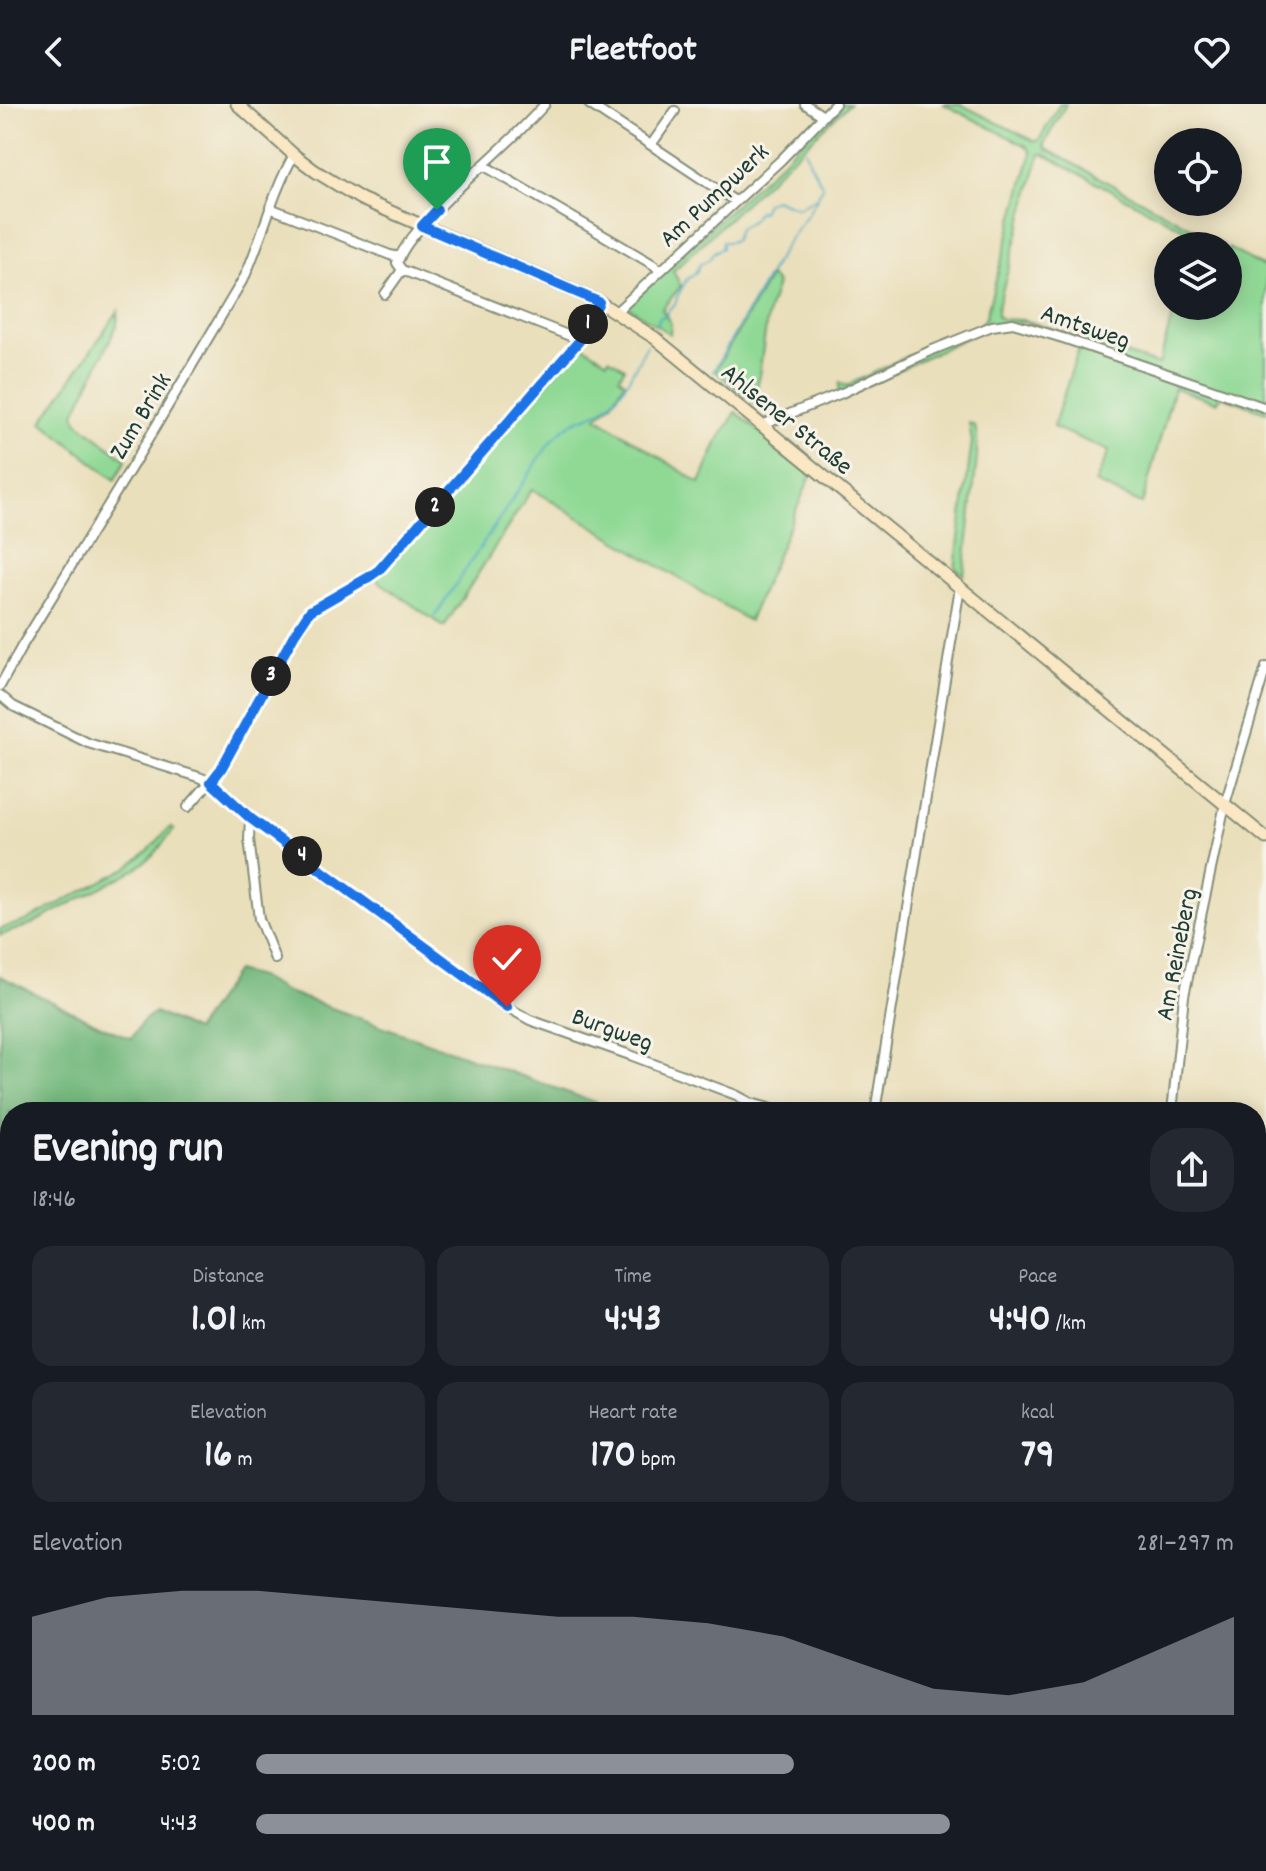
<!DOCTYPE html>
<meta charset="utf-8">
<style>
body{margin:0;font-family:Dekko,sans-serif;background:#242831;color:#f1f3f6;height:100vh;display:flex;flex-direction:column;font-size:30px;white-space:nowrap}
*{box-sizing:border-box;margin:0}
p{font-size:26px;color:#9ea1a6}
.icon{flex:none;width:44px;height:44px;fill:none;stroke:currentColor;stroke-width:2;stroke-linecap:round;stroke-linejoin:round}
.map{position:relative;flex:1;overflow:hidden}
.panel{position:absolute;left:0px;top:998px;width:1266px;height:770px;display:flex;flex-direction:column;background:#171b24;border-radius:32px 32px 0 0;box-shadow:0 4px 20px #0003}
.panel>*{flex:none}
.tools{position:absolute;left:1154px;top:24px;display:grid;gap:16px}
.tools a{display:grid;place-items:center;width:88px;height:88px;border-radius:50%;background:#171b24;box-shadow:0 4px 20px #0003;font-size:40px}
.pin{position:absolute;display:grid;place-items:center;width:68px;height:68px;color:#fff;margin:-82px -34px;border-radius:50% 50% 50% 0;rotate:-45deg;box-shadow:0 0 8px #0007}
.pin .icon{rotate:45deg}
.km{position:absolute;width:40px;height:40px;margin:-20px;border-radius:50%;background:#222;color:#fff;font-size:22px;line-height:40px;text-align:center}
.round{display:grid;place-items:center;flex:none;width:84px;height:84px;border-radius:32px;background:#242831}
.summary{display:flex;align-items:center;justify-content:space-between;height:136px;padding:0 32px}
h1{font-size:44px;font-weight:800;line-height:60px}
.metrics{display:grid;grid-template-columns:repeat(3,1fr);gap:12px;height:136px;padding:8px 32px}
.metrics div{display:grid;align-content:center;border-radius:20px;background:#242831;text-align:center}
.metrics b{font-size:40px;font-weight:800}
.metrics small{font-size:22px;font-weight:400}
.metrics p{font-size:22px}
.chart{height:224px;padding:16px 32px}
.chart p{display:flex;justify-content:space-between}
.chart svg{width:100%;height:144px;margin-top:8px;fill:#8c9099;opacity:.7}
ul{padding:0 32px;list-style:none;font-size:26px}
li{display:grid;grid-template-columns:128px 96px 1fr;align-items:center;height:60px}
li i{height:20px;border-radius:10px;background:#8c9099}
header{display:flex;justify-content:space-between;align-items:center;height:104px;padding:0 32px;background:#171b24;font-size:36px;font-weight:800}
.map>svg:first-child{display:block}
.green{fill:#90d995;stroke:#588b64;stroke-width:2}
.forest{fill:#74b97e;stroke:#4a7b59;stroke-width:2}
.lines{fill:none;stroke-linecap:round;stroke-linejoin:round}
.stream{stroke:#42a8c2;stroke-width:2}
.minor-casing{stroke:#848e78;stroke-width:12}
.secondary-casing{stroke:#848e78;stroke-width:15}
.minor{stroke:#fff;stroke-width:8}
.secondary{stroke:#fae7c3;stroke-width:11}
.route-casing{stroke:#fff;stroke-width:16}
.route{stroke:#1a73e8;stroke-width:10}
.labels{text-anchor:middle;stroke-width:6;stroke-linejoin:round;paint-order:stroke}
.street-label{font-size:26px;fill:#1f3d34;stroke:#f7f3e8}
</style>
<header><svg class="icon" aria-label="back" viewBox="0 0 24 24"><path d="M15 5l-7 7 7 7"/></svg>Fleetfoot<svg class="icon" aria-label="heart" viewBox="0 0 24 24"><path d="M12 20l-8-8c-3-5 5-10 8-4 3-6 11-1 8 4z"/></svg></header>
<div class="map">
<svg width="1266" height="1767" viewBox="0 0 1266 1767">
<rect width="100%" height="100%" fill="#f7f3e8"/>
<filter id="ink" filterUnits="userSpaceOnUse"><feTurbulence type="fractalNoise" baseFrequency=".0125" numOctaves="2"/><feDisplacementMap in="SourceGraphic" scale="16" xChannelSelector="R" yChannelSelector="G"/><feConvolveMatrix kernelMatrix="1 2 1 2 8 2 1 2 1" color-interpolation-filters="sRGB"/></filter>
<filter id="wash" filterUnits="userSpaceOnUse"><feTurbulence type="fractalNoise" baseFrequency=".006" numOctaves="4" result="noise"/><feDisplacementMap in="SourceGraphic" scale="32" xChannelSelector="R" yChannelSelector="G"/><feGaussianBlur stdDeviation="1.8" result="paint"/><feColorMatrix in="noise" values="0 0 0 0 0 0 0 0 0 0 0 0 0 0 0 0 0 1.4 0 .05"/><feComposite in="paint" operator="in"/></filter>
<g filter="url(#wash)">
<rect width="100%" height="100%" fill="#eadfbb"/>
<path class="green" d="M839,0H849L673,167L681,182L662,205L671,220L670,230L627,202L782,57Z
M943,0H960L1034,37H1038L1041,33L1060,0H1066L1044,40L1046,45L1225,142H1191L1193,130L1043,50H1040L997,206V211L1001,215L1024,216L1159,261L1175,202H1228V144L1266,164V308L1222,292L1216,298L1174,284L1142,400L1095,379L1109,347L1053,323L1081,238L1024,218L992,221L838,295L840,278L846,282L927,243L978,223L985,215L1031,51L1030,46L1025,41Z
M770,172L777,180L768,208L755,300L715,267Z
M118,207L117,221L75,309L77,317L126,356L115,376L42,318Z
M581,240L607,257L609,254L625,264L619,273L625,278L612,299L597,313L700,379L718,337L736,308L811,371L749,517L532,385L444,523L377,476V473L380,468Z
M969,319L975,322L977,332V353L964,471L955,464L972,338Z
M170,723L174,726L154,750L136,765L30,821L0,831V825L26,817L127,764L150,745Z
M1256,1024L1266,1027V1142L1256,1135Z"/>
<path class="forest" d="M236,867L259,873L284,887L622,1008H10V1758H1048L1051,1767H0V872L103,923L131,934L143,917L155,908L195,927Z
M1256,1135L1266,1142V1575L1256,1572Z"/>
<g class="lines">
<path class="stream" d="M658,220L659,214L665,212L670,204L675,200L678,191L687,175L695,170L700,160L709,156L714,148L722,144V138H729L735,136C739,117 742,126 752,116C754,113 756,110 758,107L762,108L765,100L774,95L798,104L817,93L823,83L810,59L806,46
M713,268L786,140L808,110L817,94
M435,512L549,340C556,332 563,324 572,319C583,313 595,312 606,303C625,288 635,262 647,241"/>
</g>
</g>
<g filter="url(#ink)">
<g class="lines">
<g class="minor-casing">
<path id="minor" d="M589,0L735,97
M805,0L823,12
M651,41L675,7
M483,61L654,161L660,167
M270,104L390,151L400,153
M402,166L397,159C405,139 420,124 434,109C469,71 511,39 545,0
M402,166L580,236
M385,190L402,166
M616,208L781,56L835,0
M762,321L842,289L930,247L992,222L1013,219L1066,235L1266,304
M0,582L22,542L134,359L245,172C263,132 272,89 294,51
M0,591L13,602L88,639L199,673L211,678L250,714L507,903L530,916L630,951L736,991L751,999L783,1008
M188,703L221,665L294,531L310,507L369,473L379,466L580,236L599,198
M250,714L249,735L259,815L275,855
M875,1008L960,483
M1172,1008L1184,892L1225,700L1266,563"/>
</g>
<g class="secondary-casing">
<path id="secondary" d="M237,0L294,51L315,67L361,95L599,198L655,234L1266,734"/>
</g>
<use href="#minor" class="minor"/>
<use href="#secondary" class="secondary"/>
</g>
</g>
<g class="lines" filter="url(#ink)">
<g class="route-casing">
<path id="route" d="M437,106L422,122L599,198L580,236L379,466L369,473L310,507L294,531L221,665L211,678L250,714L507,903"/>
</g>
<use href="#route" class="route"/>
</g>
<g class="labels">
<g class="street-label">
<text transform="translate(713 90) rotate(-43)" y="9">Am Pumpwerk</text>
<text transform="translate(1086 221) rotate(19)" y="9">Amtsweg</text>
<text transform="translate(139 311) rotate(-59)" y="9">Zum Brink</text>
<text transform="translate(788 314) rotate(39)" y="9">Ahlsener Straße</text>
<text transform="translate(1175 850) rotate(-79)" y="9">Am Reineberg</text>
<text transform="translate(613 924) rotate(20)" y="9">Burgweg</text>
</g>
</g>
</svg>
<div class="tools">
<a><svg class="icon" aria-label="locate" viewBox="0 0 24 24"><circle cx="12" cy="12" r="6"/><path d="M12 2v4M12 18v4M2 12h4M18 12h4"/></svg></a>
<a><svg class="icon" aria-label="layers" viewBox="0 0 24 24"><path d="M12 4l9 5-9 5-9-5zM3 14l9 5 9-5"/></svg></a>
</div>
<div class="pin" style="left:437px;top:106px;background:#1e9e55"><svg class="icon" aria-label="arrive" viewBox="0 0 24 24"><path d="M6 21V4h12l-3 4 3 4H6"/></svg></div>
<div class="pin" style="left:507px;top:903px;background:#d93025"><svg class="icon" aria-label="check" viewBox="0 0 24 24"><path d="M5 12l5 5 9-10"/></svg></div>
<b class="km" style="left:588px;top:220px">1</b>
<b class="km" style="left:435px;top:403px">2</b>
<b class="km" style="left:271px;top:572px">3</b>
<b class="km" style="left:302px;top:752px">4</b>
<section class="panel">
<div class="summary"><div><h1>Evening run</h1><p>18:46</p></div><a class="round"><svg class="icon" aria-label="share" viewBox="0 0 24 24"><path d="M12 15V3M7 8l5-5 5 5M5 13v7h14v-7"/></svg></a></div>
<div class="metrics">
<div><p>Distance</p><b>1.01<small> km</small></b></div>
<div><p>Time</p><b>4:43</b></div>
<div><p>Pace</p><b>4:40<small> /km</small></b></div>
</div>
<div class="metrics">
<div><p>Elevation</p><b>16<small> m</small></b></div>
<div><p>Heart rate</p><b>170<small> bpm</small></b></div>
<div><p>kcal</p><b>79</b></div>
</div>
<div class="chart"><p><span>Elevation</span>281–297 m</p>
<svg viewBox="0 0 160 44" preserveAspectRatio="none"><path d="M0 44V14L10 8L20 6L30 6L40 8L50 10L60 12L70 14L80 14L90 16L100 20L110 28L120 36L130 38L140 34L150 24L160 14V44z"/></svg>
</div>
<ul>
<li><b>200 m</b>5:02<i style="width:55%"></i></li>
<li><b>400 m</b>4:43<i style="width:71%"></i></li>
</ul>
</section>
</div>
